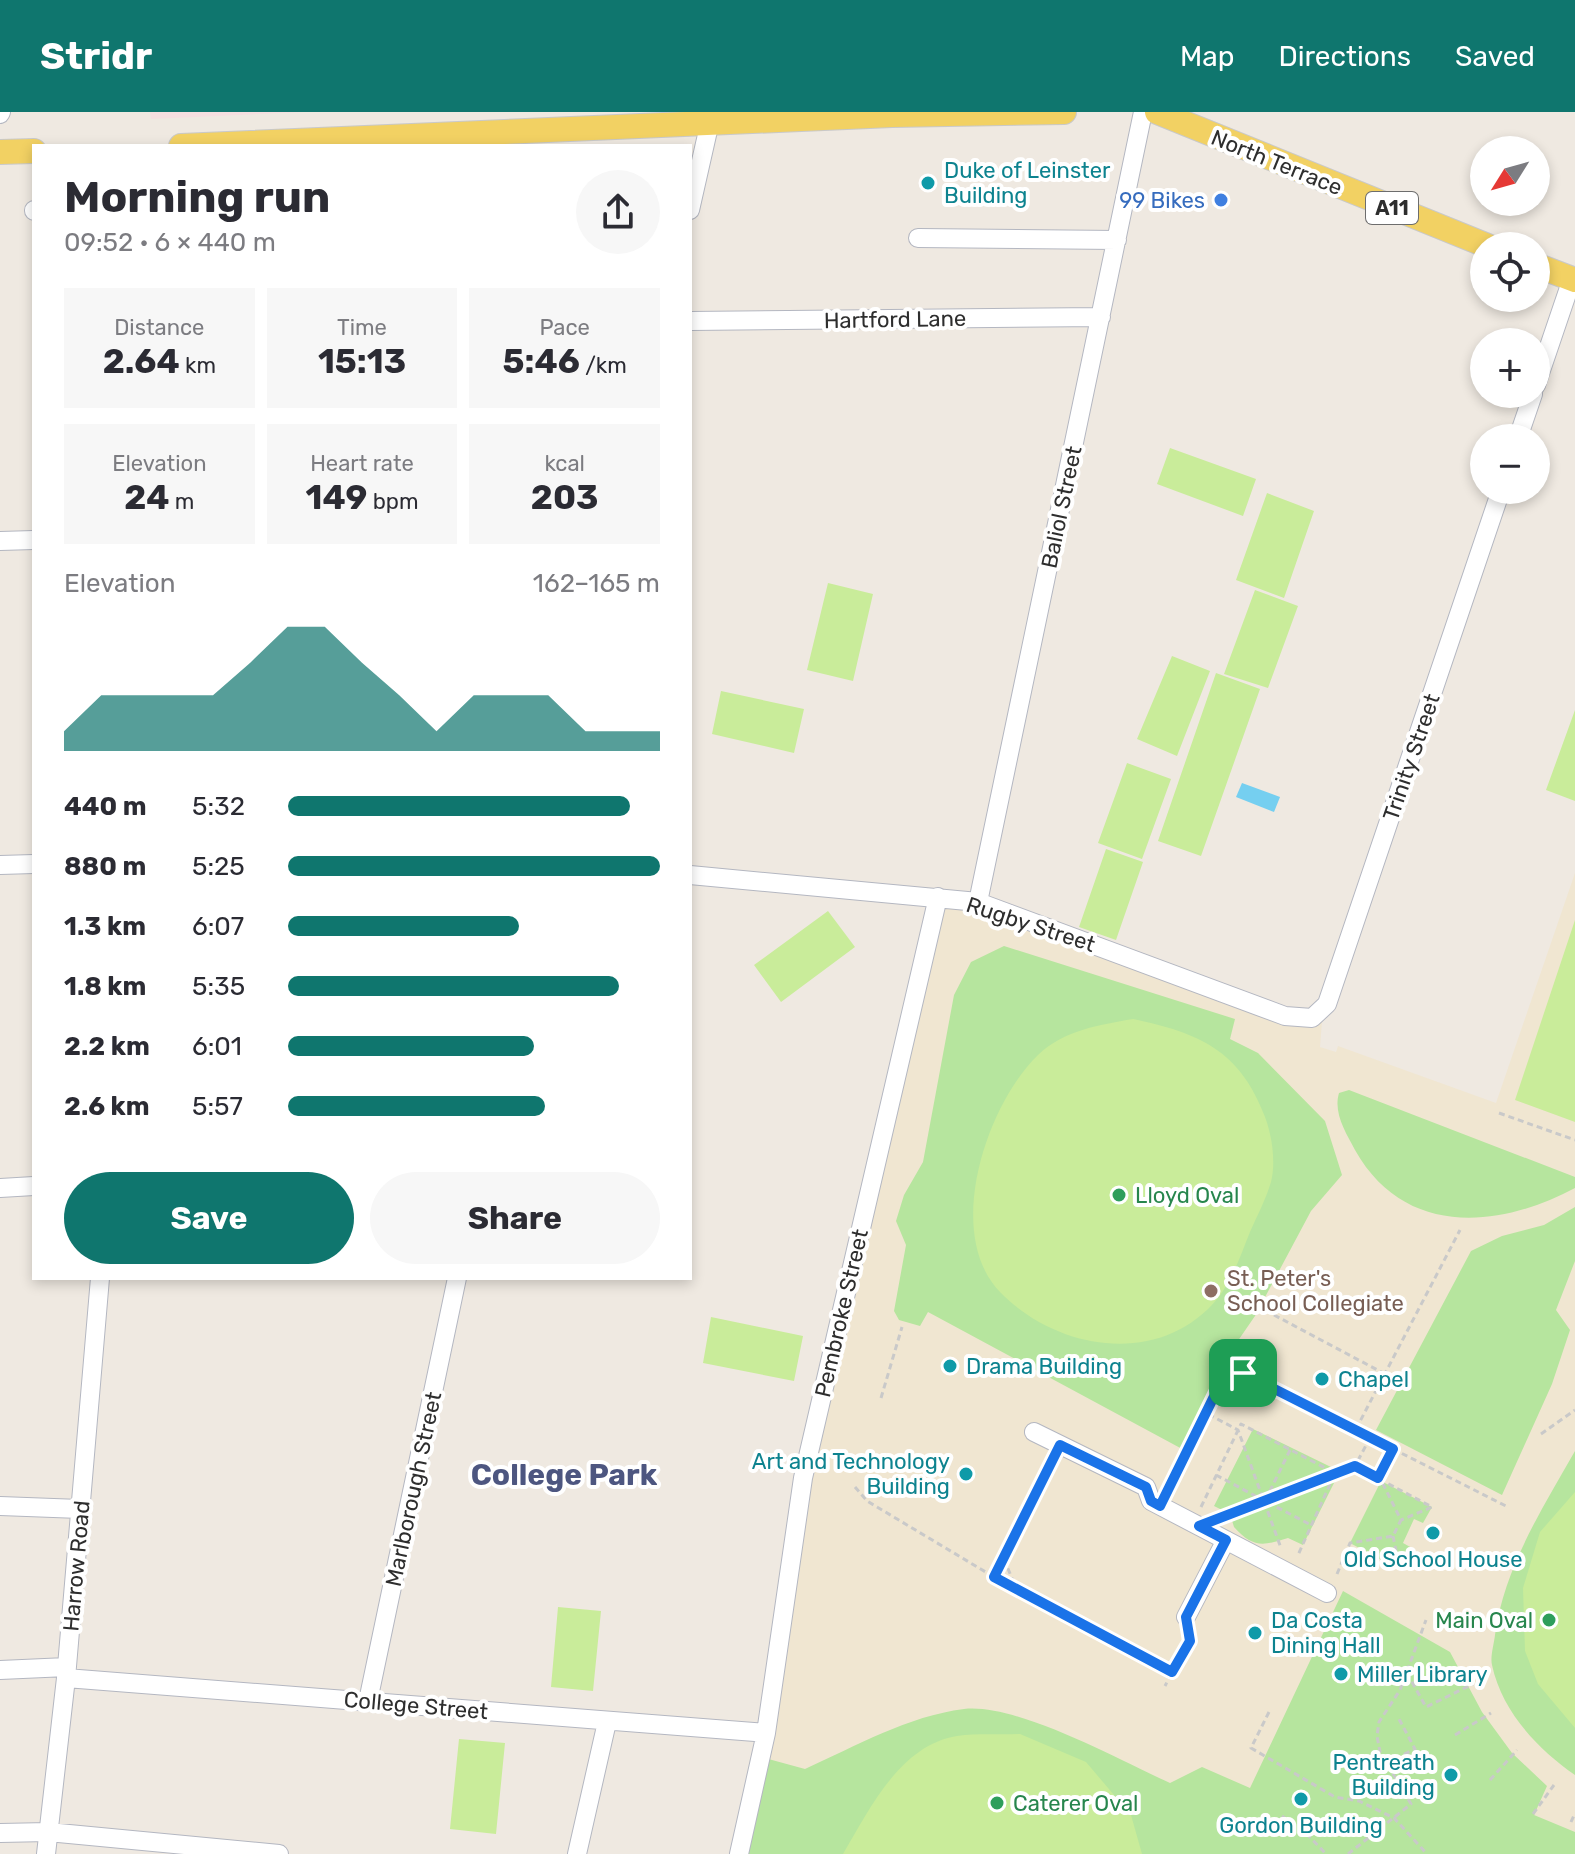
<!DOCTYPE html>
<meta charset="utf-8">
<style>
body{margin:0;font-family:Rubik,sans-serif;background:#f7f7f7;color:#2b2b33;height:100vh;display:flex;flex-direction:column;font-size:30px;white-space:nowrap}
*{box-sizing:border-box;margin:0}
p{font-size:26px;color:#7c7c81}
.icon{flex:none;width:44px;height:44px;fill:none;stroke:currentColor;stroke-width:2;stroke-linecap:round;stroke-linejoin:round}
.map{position:relative;flex:1;overflow:hidden}
.drawer{position:absolute;left:32px;top:32px;width:660px;height:1136px;display:flex;flex-direction:column;background:#fff;border-radius:0px;box-shadow:0 4px 12px #0003}
.drawer>*{flex:none}
.needle{width:52px;rotate:233deg}
.fabs{position:absolute;left:1470px;top:24px;display:grid;gap:16px}
.fabs a{display:grid;place-items:center;width:80px;height:80px;border-radius:50%;background:#fff;box-shadow:0 4px 12px #0003;font-size:40px}
.pin{position:absolute;display:grid;place-items:center;width:68px;height:68px;color:#fff;margin:-34px;border-radius:16px;box-shadow:0 4px 12px #0006}
.round{display:grid;place-items:center;flex:none;width:84px;height:84px;border-radius:42px;background:#f7f7f7}
.summary{display:flex;align-items:center;justify-content:space-between;height:136px;padding:0 32px}
h1{font-size:44px;font-weight:700;line-height:60px}
.stats{display:grid;grid-template-columns:repeat(3,1fr);gap:12px;height:136px;padding:8px 32px}
.stats div{display:grid;align-content:center;border-radius:0px;background:#f7f7f7;text-align:center}
.stats b{font-size:34px;font-weight:700}
.stats small{font-size:22px;font-weight:400}
.stats p{font-size:22px}
.chart{height:224px;padding:16px 32px}
.chart p{display:flex;justify-content:space-between}
.chart svg{width:100%;height:144px;margin-top:8px;fill:#0f766e;opacity:.7}
.button{display:flex;gap:16px;margin-top:auto;padding:16px 32px}
.button a{flex:1;height:92px;border-radius:48px;background:#0f766e;color:#fff;font-size:32px;font-weight:700;line-height:92px;text-align:center}
.button a+a{background:#f7f7f7;color:#2b2b33}
ul{padding:0 32px;list-style:none;font-size:26px}
li{display:grid;grid-template-columns:128px 96px 1fr;align-items:center;height:60px}
li i{height:20px;border-radius:10px;background:#0f766e}
header{display:flex;align-items:center;gap:48px;box-sizing:border-box;height:112px;padding:0 40px;background:#0f766e;color:#fff}
header strong{font-size:38px}
nav{display:flex;gap:44px;margin-inline-start:auto;font-size:28px}
.map>svg:first-child{display:block}
.education{fill:#f0e6d1}
.medical{fill:#f5dfe0}
.green{fill:#b6e59e}
.pitch{fill:#c9ec9a}
.water{fill:#75cff0}
.lines{fill:none;stroke-linecap:round;stroke-linejoin:round}
.minor-casing{stroke:#b4b7c1;stroke-width:20}
.major-casing{stroke:#c9c9c9;stroke-width:26}
.path{stroke:#c9c9c9;stroke-width:3;stroke-dasharray:6 4;stroke-linecap:butt}
.minor{stroke:#fff;stroke-width:18}
.major{stroke:#f2d163;stroke-width:24}
.route-casing{stroke:#fff;stroke-width:16}
.route{stroke:#1a73e8;stroke-width:10}
.culture-dot{fill:#0f9aa8;stroke:#fff;stroke-width:3}
.shop-dot{fill:#3f7fe0;stroke:#fff;stroke-width:3}
.leisure-dot{fill:#2e9e5b;stroke:#fff;stroke-width:3}
.education-dot{fill:#8d6e63;stroke:#fff;stroke-width:3}
.labels{text-anchor:middle;stroke-width:8;stroke-linejoin:round;paint-order:stroke}
.shield{fill:#fff;stroke:#6d6d6d;stroke-width:2}
.shield-label{font-size:20px;font-weight:bold;fill:#2e2e2e}
.street-label{font-size:22px;fill:#2e2e2e;stroke:#fff}
.culture-label{font-size:22px;fill:#0d838f;stroke:#fff;text-anchor:start}
.shop-label{font-size:22px;fill:#366cbe;stroke:#fff;text-anchor:end}
.leisure-label{font-size:22px;fill:#27864d;stroke:#fff;text-anchor:start}
.education-label{font-size:22px;fill:#785e54;stroke:#fff;text-anchor:start}
.district-label{font-size:30px;font-weight:bold;fill:#4d5680;stroke:#fff}
</style>
<header>
<strong>Stridr</strong>
<nav><a>Map</a><a>Directions</a><a>Saved</a></nav>
</header>
<div class="map">
<svg width="1575" height="1742" viewBox="0 0 1575 1742">
<rect width="100%" height="100%" fill="#efe9e1"/>
<path class="education" d="M1575,761V1742H739L803,1366L938,785L1322,909L1320,935L1336,940L1338,934L1496,991Z"/>
<path class="medical" d="M150,0H304L151,7Z"/>
<path class="green" d="M1004,834L1235,907L1230,927L1258,941L1325,1009L1342,1063L1311,1099L1255,1204L1224,1249L1184,1338L928,1200L920,1214L899,1208L894,1199L906,1133L896,1109L904,1083L923,1050L954,883L971,850Z
M1349,978L1575,1065V1076C1498,1117 1404,1125 1355,1038C1346,1021 1333,1001 1339,981Z
M1575,1095V1149L1556,1198L1570,1218L1552,1272L1502,1383L1376,1318L1471,1139L1502,1124L1544,1113Z
M1253,1317L1333,1356L1337,1365L1303,1433L1288,1426C1263,1434 1253,1436 1234,1415L1230,1402L1214,1394Z
M1575,1339V1663C1538,1637 1502,1600 1492,1553C1490,1545 1494,1532 1495,1523C1504,1456 1542,1397 1575,1339Z
M1381,1369L1432,1395L1423,1411L1414,1407L1403,1431L1412,1436L1400,1458L1350,1431Z
M1343,1479L1450,1540L1482,1600L1512,1641L1547,1674L1534,1703L1575,1720V1742H739L761,1645L805,1657C856,1634 908,1604 964,1597C1017,1591 1119,1648 1170,1671L1202,1655L1250,1676Z"/>
<path class="pitch" d="M1170,336L1256,367L1243,404L1157,372Z
M1267,381L1314,399L1284,486L1236,468Z
M828,471L873,482L853,569L807,558Z
M1255,478L1298,494L1268,576L1224,562Z
M1172,544L1210,559L1177,644L1137,627Z
M1216,561L1260,577L1201,744L1158,729Z
M721,579L804,597L794,641L712,622Z
M1575,598V689L1546,678Z
M1127,651L1171,667L1142,747L1098,731Z
M1106,737L1143,750L1116,828L1079,815Z
M828,799L855,835L781,890L754,853Z
M1575,808V1010L1515,988Z
M1133,907C1199,921 1240,938 1265,1005C1272,1023 1276,1051 1271,1070C1266,1087 1257,1104 1250,1120C1241,1142 1233,1167 1218,1186C1161,1256 1057,1239 1000,1180C943,1121 987,992 1038,943C1064,918 1099,913 1133,907Z
M711,1205L803,1224L794,1269L703,1251Z
M1575,1380V1616L1538,1572L1525,1539L1523,1476L1540,1420Z
M558,1495L601,1499L593,1579L551,1575Z
M1020,1622L1086,1650L1131,1703L1142,1742H843C869,1698 900,1633 957,1624C977,1621 1000,1623 1020,1622Z
M459,1627L505,1631L496,1722L450,1717Z"/>
<path class="water" d="M1242,671L1280,685L1274,700L1236,685Z"/>
<g class="lines">
<g class="minor-casing">
<path id="minor" d="M0,2L1,0
M34,98V99
M690,98L709,14
M918,126L1117,128
M690,209L1101,205
M1536,273L1572,167
M1518,326L1533,282
M0,429L34,428
M0,753L34,752
M690,763L978,790L1285,904L1312,906L1327,892L1501,378
M978,790L1143,0
M0,1076L34,1074
M1034,1320L1146,1375L1151,1389L1327,1481
M0,1394L80,1397
M1186,1505L1226,1428
M0,1558L67,1555
M66,1566L766,1621
M368,1589L457,1166
M0,1721L48,1720L279,1742
M46,1742L66,1566L100,1166
M577,1742L607,1610
M739,1742L766,1621L803,1366L938,785"/>
</g>
<g class="major-casing">
<path id="major" d="M1157,0L1488,134
M181,34L892,3L1064,0
M0,40L34,39
M1536,153L1575,168"/>
</g>
<path class="path" d="M1499,1001L1575,1028
M1274,1203L1385,1262
M881,1286L902,1215
M1206,1301L1229,1254L1371,1324
M1356,1317L1460,1118
M1541,1322L1575,1298
M1393,1337L1506,1394
M1290,1338L1265,1389L1311,1413
M1216,1363L1265,1389
M1378,1366L1393,1337L1371,1324L1355,1354L1432,1395L1401,1408
M855,1375L867,1389L994,1465L1172,1560L1165,1574
M1167,1379L1206,1301L1238,1318L1281,1436
M1201,1395L1241,1312L1335,1361L1298,1443
M1221,1405L1355,1354
M1393,1424L1400,1458
M1004,1447L1016,1476
M1337,1462L1350,1431L1393,1424L1401,1408L1382,1370
M990,1470L1051,1351
M1172,1560L1190,1529L1189,1521
M1407,1561L1426,1595L1473,1572
M1269,1600L1251,1636L1335,1685L1359,1689L1394,1706L1427,1742
M1455,1623L1491,1601
M1386,1651L1415,1637L1399,1607
M1490,1668L1517,1638
M1533,1702L1554,1673
M1282,1704L1306,1721L1326,1742
M1571,1710L1575,1701
M1348,1742L1411,1692L1380,1640L1377,1624L1379,1610L1400,1578L1426,1508"/>
<use href="#minor" class="minor"/>
<use href="#major" class="major"/>
</g>
<g class="lines">
<g class="route-casing">
<path id="route" d="M1229,1254L1393,1337L1378,1366L1355,1354L1199,1414L1226,1428L1186,1505L1190,1529L1172,1560L994,1465L1060,1333L1146,1375L1151,1389L1160,1394Z"/>
</g>
<use href="#route" class="route"/>
</g>
<g class="culture-dot">
<circle cx="928" cy="71" r="8"/>
<circle cx="950" cy="1254" r="8"/>
<circle cx="1322" cy="1267" r="8"/>
<circle cx="966" cy="1362" r="8"/>
<circle cx="1433" cy="1421" r="8"/>
<circle cx="1255" cy="1521" r="8"/>
<circle cx="1341" cy="1562" r="8"/>
<circle cx="1451" cy="1663" r="8"/>
<circle cx="1301" cy="1687" r="8"/>
</g>
<circle class="shop-dot" cx="1221" cy="88" r="8"/>
<g class="leisure-dot">
<circle cx="1119" cy="1083" r="8"/>
<circle cx="1549" cy="1508" r="8"/>
<circle cx="997" cy="1691" r="8"/>
</g>
<circle class="education-dot" cx="1211" cy="1179" r="8"/>
<g class="labels">
<rect class="shield" x="1366" y="80" width="52" height="32" rx="6"/>
<g class="shield-label">
<text x="1392" y="103">A11</text>
</g>
<g class="street-label">
<text transform="translate(1277 50) rotate(22)" y="8">North Terrace</text>
<text transform="translate(895 207) rotate(-1)" y="8">Hartford Lane</text>
<text transform="translate(1061 395) rotate(-78)" y="8">Baliol Street</text>
<text transform="translate(1411 645) rotate(-71)" y="8">Trinity Street</text>
<text transform="translate(1031 812) rotate(18)" y="8">Rugby Street</text>
<text transform="translate(841 1201) rotate(-77)" y="8">Pembroke Street</text>
<text transform="translate(413 1377) rotate(-78)" y="8">Marlborough Street</text>
<text transform="translate(76 1454) rotate(-85)" y="8">Harrow Road</text>
<text transform="translate(416 1593) rotate(5)" y="8">College Street</text>
</g>
<g class="culture-label">
<text x="944" y="66">Duke of Leinster<tspan x="944" dy="25">Building</tspan></text>
<text x="966" y="1262">Drama Building</text>
<text x="1338" y="1275">Chapel</text>
<text x="950" y="1357" text-anchor="end">Art and Technology<tspan x="950" dy="25">Building</tspan></text>
<text x="1433" y="1455" text-anchor="middle">Old School House</text>
<text x="1271" y="1516">Da Costa<tspan x="1271" dy="25">Dining Hall</tspan></text>
<text x="1357" y="1570">Miller Library</text>
<text x="1435" y="1658" text-anchor="end">Pentreath<tspan x="1435" dy="25">Building</tspan></text>
<text x="1301" y="1721" text-anchor="middle">Gordon Building</text>
</g>
<g class="shop-label">
<text x="1205" y="96">99 Bikes</text>
</g>
<g class="leisure-label">
<text x="1135" y="1091">Lloyd Oval</text>
<text x="1533" y="1516" text-anchor="end">Main Oval</text>
<text x="1013" y="1699">Caterer Oval</text>
</g>
<g class="education-label">
<text x="1227" y="1174">St. Peter's<tspan x="1227" dy="25">School Collegiate</tspan></text>
</g>
<g class="district-label">
<text x="564" y="1373">College Park</text>
</g>
</g>
</svg>
<div class="fabs">
<a><svg class="needle" viewBox="-14 -14 28 28"><path d="M0-13l5 13h-10z" fill="#e53935"/><path d="M0 13l5-13h-10z" fill="#7c7c81"/></svg></a>
<a><svg class="icon" aria-label="locate" viewBox="0 0 24 24"><circle cx="12" cy="12" r="6"/><path d="M12 2v4M12 18v4M2 12h4M18 12h4"/></svg></a>
<a>+</a>
<a>−</a>
</div>
<div class="pin" style="left:1243px;top:1261px;background:#1e9e55"><svg class="icon" aria-label="arrive" viewBox="0 0 24 24"><path d="M6 21V4h12l-3 4 3 4H6"/></svg></div>
<section class="drawer">
<div class="summary"><div><h1>Morning run</h1><p>09:52 · 6 × 440 m</p></div><a class="round"><svg class="icon" aria-label="share" viewBox="0 0 24 24"><path d="M12 15V3M7 8l5-5 5 5M5 13v7h14v-7"/></svg></a></div>
<div class="stats">
<div><p>Distance</p><b>2.64<small> km</small></b></div>
<div><p>Time</p><b>15:13</b></div>
<div><p>Pace</p><b>5:46<small> /km</small></b></div>
</div>
<div class="stats">
<div><p>Elevation</p><b>24<small> m</small></b></div>
<div><p>Heart rate</p><b>149<small> bpm</small></b></div>
<div><p>kcal</p><b>203</b></div>
</div>
<div class="chart"><p><span>Elevation</span>162–165 m</p>
<svg viewBox="0 0 160 44" preserveAspectRatio="none"><path d="M0 44V38L10 27L20 27L30 27L40 27L50 17L60 6L70 6L80 17L90 27L100 38L110 27L120 27L130 27L140 38L150 38L160 38V44z"/></svg>
</div>
<ul>
<li><b>440 m</b>5:32<i style="width:92%"></i></li>
<li><b>880 m</b>5:25<i style="width:100%"></i></li>
<li><b>1.3 km</b>6:07<i style="width:62%"></i></li>
<li><b>1.8 km</b>5:35<i style="width:89%"></i></li>
<li><b>2.2 km</b>6:01<i style="width:66%"></i></li>
<li><b>2.6 km</b>5:57<i style="width:69%"></i></li>
</ul>
<div class="button"><a>Save</a><a>Share</a></div>
</section>
</div>
